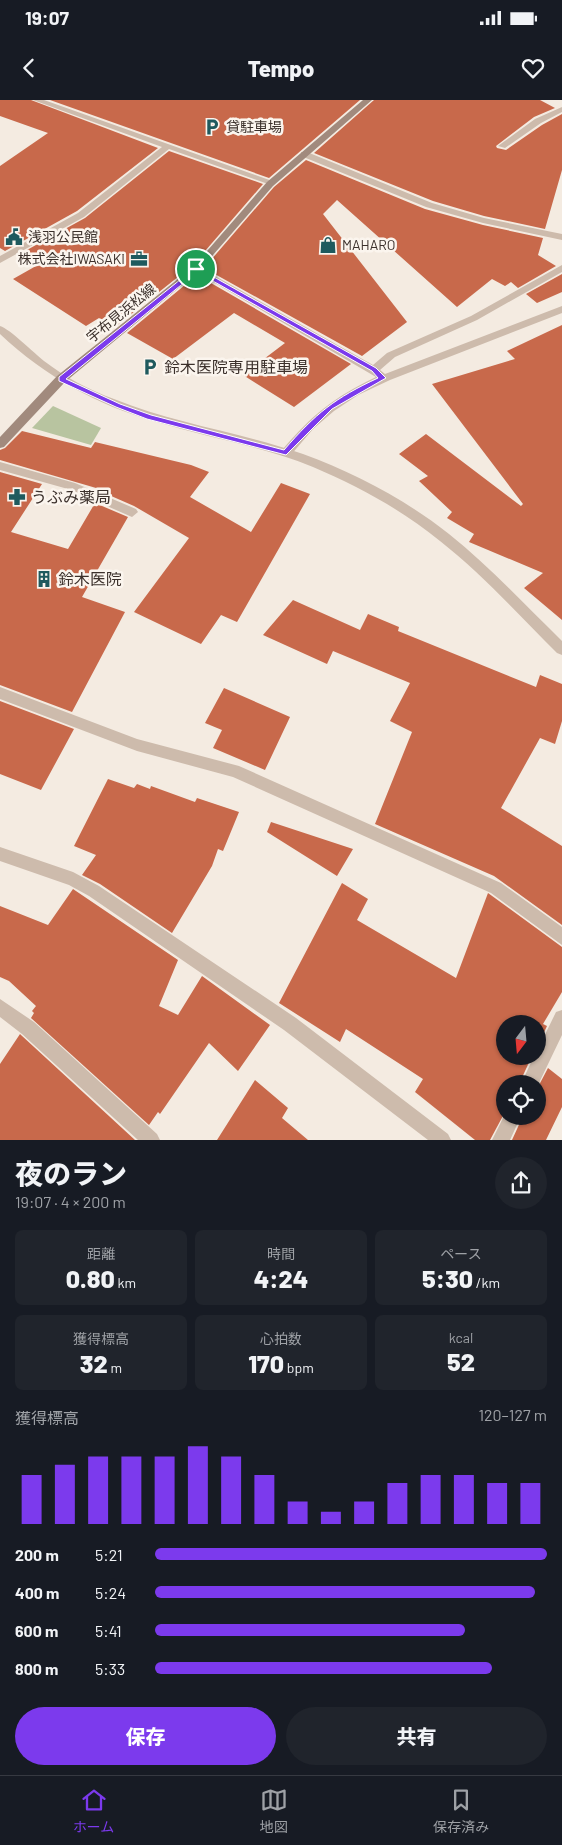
<!DOCTYPE html>
<html lang="ja">
<meta charset="utf-8">
<style>
body{margin:0;font-family:Barlow,"Noto Sans JP",sans-serif;background:#20242c;color:#f1f3f6;height:100vh;display:flex;flex-direction:column;font-size:19px;white-space:nowrap}
*{box-sizing:border-box;margin:0}
p{font-size:16px;color:#9ea1a6}
.icon{flex:none;width:28px;height:28px;fill:none;stroke:currentColor;stroke-width:2;stroke-linecap:round;stroke-linejoin:round}
.map{position:relative;height:1040px;overflow:hidden}
.side{display:flex;flex-direction:column;background:#171b24;flex:1}
.side>*{flex:none}
.needle{width:32px;rotate:196deg}
.fabs{position:absolute;left:496px;top:915px;display:grid;gap:10px}
.fabs a{display:grid;place-items:center;width:50px;height:50px;border-radius:50%;background:#171b24;box-shadow:0 1px 4px #0004;font-size:25px}
.pin{position:absolute;display:grid;place-items:center;width:42px;height:42px;color:#fff;margin:-21px;border:2px solid #fff;border-radius:50%;box-shadow:0 1px 5px #0007}
.round{display:grid;place-items:center;flex:none;width:52px;height:52px;border-radius:26px;background:#20242c}
.summary{display:flex;align-items:center;justify-content:space-between;height:85px;padding:0 15px}
h1{font-size:28px;font-weight:800;line-height:38px}
.stats{display:grid;grid-template-columns:repeat(3,1fr);gap:8px;height:85px;padding:5px 15px}
.stats div{display:grid;align-content:center;border-radius:8px;background:#20242c;text-align:center}
.stats b{font-size:25px;font-weight:800}
.stats small{font-size:14px;font-weight:400}
.stats p{font-size:14px}
.chart{height:140px;padding:10px 15px}
.chart p{display:flex;justify-content:space-between}
.chart svg{width:100%;height:90px;margin-top:5px;stroke:#7c3aed;stroke-width:6}
.primary-button{display:flex;gap:10px;margin-top:auto;padding:10px 15px}
.primary-button a{flex:1;height:58px;border-radius:30px;background:#7c3aed;color:#fff;font-size:20px;font-weight:800;line-height:58px;text-align:center}
.primary-button a+a{background:#20242c;color:#f1f3f6}
ul{padding:0 15px;list-style:none;font-size:16px}
li{display:grid;grid-template-columns:80px 60px 1fr;align-items:center;height:38px}
li i{height:12px;border-radius:6px;background:#7c3aed}
.status{display:flex;justify-content:space-between;align-items:center;height:35px;padding:0 25px;background:#171b24;direction:ltr}
.status svg{height:14px;fill:currentColor}
header{display:flex;justify-content:space-between;align-items:center;height:65px;padding:0 15px;background:#171b24;font-size:22px;font-weight:800}
.tab-bar{display:flex;justify-content:space-around;align-items:center;height:70px;border-top:1px solid #363941;background:#171b24;font-size:14px;color:#9ea1a6}
.tab-bar a{display:grid;justify-items:center;gap:2px}
.tab-bar .selected{color:#7c3aed}
.map>svg:first-child{display:block}
.green{fill:#b8c4a0}
.building{fill:#c8694b}
.lines{fill:none;stroke-linecap:round;stroke-linejoin:round}
.service{fill:#cdbbac;fill-rule:evenodd}
.minor{fill:#cdbbac;fill-rule:evenodd}
.tertiary{fill:#cdbbac;fill-rule:evenodd}
.secondary{fill:#a18a7d;fill-rule:evenodd}
.route{fill:#7c3aed;stroke:#fff;fill-rule:evenodd}
.labels{text-anchor:middle;stroke-width:5;stroke-linejoin:round;paint-order:stroke}
.far-poi-label{font-size:14px;fill:#3b302b;stroke:#fbf5ee;text-anchor:start}
.far-street-label{font-size:14px;fill:#3b302b;stroke:#fbf5ee}
.poi-label{font-size:16px;fill:#3b302b;stroke:#fbf5ee;text-anchor:start}
</style>
<div class="status"><b>19:07</b><svg viewBox="0 0 49 12"><path d="M0 12V9h3v3zM5 12V6h3v6zM10 12V3h3v9zM15 12V0h3v12zM26 1h20v11H26zM47 4h2v5h-2z"/></svg></div>
<header><svg class="icon" aria-label="back" viewBox="0 0 24 24"><path d="M15 5l-7 7 7 7"/></svg>Tempo<svg class="icon" aria-label="heart" viewBox="0 0 24 24"><path d="M12 20l-8-8c-3-5 5-10 8-4 3-6 11-1 8 4z"/></svg></header>
<div class="map">
<svg width="562" height="1040" viewBox="0 0 562 1040">
<rect width="100%" height="100%" fill="#f4ebe1"/>
<path class="green" d="M53,306L101,328L91,345L32,328Z"/>
<path class="building" d="M0,0H31L158,48L77,111L5,151L0,148V66L48,33L0,16Z
M50,0H360L269,78Z
M374,0H540L555,8L534,17L496,46L497,48L506,50L542,25L562,14V70L545,129L484,116L433,101L314,53Z
M169,51L263,84L193,165L115,227L99,218L86,226L13,179L36,166L16,156L85,118Z
M306,60L425,109L483,125L543,138L538,155L556,166L518,188L511,182L505,186L492,179L457,207L337,100L323,114L407,222L362,256L204,168L274,87Z
M562,174V192L537,203L526,194Z
M197,175L351,264L294,307L243,275L285,243L234,213L173,259L127,233Z
M562,225V520L524,488L543,473L469,442L474,434L447,418L452,412L419,381L428,376L399,354L426,334L521,406L523,404L432,284L515,259L507,251Z
M22,331L91,348L95,342L191,365L209,372L190,397L251,432L281,383L310,394L237,522L221,515L201,544L134,512L189,438L134,406L102,392L103,390L0,360V350L5,348Z
M0,372L42,384L11,432L68,449L95,403L128,417L82,497L125,512L72,612L0,585Z
M293,500L360,530L368,514L399,527L398,531L536,587L540,575L562,584V621L555,644L540,638L501,708L562,746V825L494,776L375,724L412,632L390,621L410,583L333,551L327,564L263,535Z
M224,588L290,617L265,670L213,648L222,630L205,623Z
M0,601L74,629L41,690L0,674Z
M108,679L134,688L137,684L150,689L151,686L195,702L197,698L239,712L223,751L218,749L212,766L172,833L100,784L82,775L96,755L74,746Z
M271,722L353,749L337,776L267,732Z
M342,783L368,799L357,820L456,878L488,793L562,847V892L543,924L547,926L538,945V924H505V956H532L519,984H505V1012L490,1040H475L415,992L423,979L346,929L340,942L279,903Z
M73,789L178,860L159,906L178,915L202,876L270,925L238,971L209,943L160,1014L158,1012L149,1025L31,918L34,913L32,911L36,906L9,881L0,877V806L48,825Z
M20,934L21,935L135,1040H0V964Z
M548,968L562,979V1007L546,1040H512L523,1016H538V987Z
M255,980L288,1008L282,1018L308,1040H217Z"/>
<g class="lines">
<path class="service" d="M301,52H307L432,103L484,118L562,134V140L483,123L426,107L301,56Z
M0,362L75,383L136,409L138,412L132,417L68,389L0,370Z
M0,587L137,639L239,666L501,783L562,827V845L491,793L233,677L137,651L0,599Z
M0,747L73,772L99,786L296,918L448,1034L451,1040H428L284,930L89,796L69,785L0,761Z
M0,899L34,922L157,1034L160,1040H138L22,934L0,917Z
M562,910V935L538,985L521,984L534,956H538V949L556,912Z
M505,1014V1016H521L510,1040H492Z"/>
<path class="minor" d="M33,0H44L275,82L268,84L169,49L84,117L0,163V156L78,113L162,47Z
M562,7V12L541,23L505,48L498,46L535,19Z
M562,165V172L477,220L395,257L380,270L385,274L562,206V213L390,280L358,295L334,311L313,329L290,356H282L281,353L282,350C312,315 334,297 376,277L191,169L196,166L199,167L373,265L387,253L471,216Z"/>
<path class="tertiary" d="M0,226C10,229 34,253 44,261C65,277 89,290 114,299C175,324 241,332 303,354C355,373 406,400 449,434C489,466 525,505 562,541V555L557,553C519,515 482,474 440,441C402,410 358,386 313,367C262,346 209,338 157,322C97,305 46,277 0,234Z"/>
<path class="secondary" d="M363,0H372L273,86L200,170L65,282L4,347L0,348V337L57,276L194,166L267,82Z"/>
</g>
<path class="route" d="M196,167L376,268L386,278L332,309L286,355L147,319L116,307L59,281V277ZM197,172L372,271L378,278C335,298 316,313 284,350L151,315L120,304L66,279Z"/>
<defs>
<g id="parking-bare" transform="scale(1.35)"><path d="M-3.5-5.5H1a3.5 3.5 0 0 1 0 7H-1V5.5H-3.5ZM-1-3.4V-.6H.8a1.4 1.4 0 0 0 0-2.8Z" fill="#1f5a5e" stroke="#fbf5ee" stroke-width="2.5" paint-order="stroke"/></g>
<g id="civic-bare" transform="scale(1.35)"><path d="M-.6-6.5H3V-4.5H.6V-3L4-1V1h2V6H-6V1h2V-1L-.6-3ZM-1.2 2.5V6h2.4V2.5Z" fill="#1f5a5e" stroke="#fbf5ee" stroke-width="2.5" paint-order="stroke"/></g>
<g id="shop-bare" transform="scale(1.35)"><path d="M-5-2.5h2.3a2.7 3.5 0 0 1 5.4 0H5L5.5 6h-11ZM-1.5-2.5h3a1.5 2.3 0 0 0-3 0Z" fill="#1f5a5e" stroke="#fbf5ee" stroke-width="2.5" paint-order="stroke"/></g>
<g id="office-bare" transform="scale(1.35)"><path d="M-6-3h4V-5.5h4V-3h4V5H-6ZM-1-4.5V-3h2v-1.5ZM-6 0V1H6V0Z" fill="#1f5a5e" stroke="#fbf5ee" stroke-width="2.5" paint-order="stroke"/></g>
<g id="pharmacy-bare" transform="scale(1.35)"><path d="M-2-6h4v4h4v4h-4v4h-4v-4h-4v-4h4Z" fill="#1f5a5e" stroke="#fbf5ee" stroke-width="2.5" paint-order="stroke"/></g>
<g id="building-bare" transform="scale(1.35)"><path d="M-4-6H4V6H1V3H-1V6H-4ZM-2.5-4.3h1.7v1.8h-1.7ZM.8-4.3h1.7v1.8H.8ZM-2.5-1h1.7V.8h-1.7ZM.8-1h1.7V.8H.8Z" fill="#1f5a5e" stroke="#fbf5ee" stroke-width="2.5" paint-order="stroke"/></g>
</defs>
<g fill-rule="evenodd">
<use href="#parking-bare" x="212" y="27"/>
<use href="#civic-bare" x="14" y="137"/>
<use href="#shop-bare" x="328" y="145"/>
<use href="#office-bare" x="139" y="159"/>
<use href="#parking-bare" x="150" y="267"/>
<use href="#pharmacy-bare" x="17" y="397"/>
<use href="#building-bare" x="44" y="479"/>
</g>
<g class="labels">
<g class="far-poi-label">
<text x="226" y="32">貸駐車場</text>
<text x="28" y="142">浅羽公民館</text>
<text x="342" y="150">MAHARO</text>
<text x="125" y="164" text-anchor="end">株式会社IWASAKI</text>
</g>
<g class="far-street-label">
<text transform="translate(121 213) rotate(-39)" y="5">宇布見浜松線</text>
</g>
<g class="poi-label">
<text x="164" y="273">鈴木医院専用駐車場</text>
<text x="31" y="403">うぶみ薬局</text>
<text x="58" y="485">鈴木医院</text>
</g>
</g>
</svg>
<div class="fabs">
<a><svg class="needle" viewBox="-14 -14 28 28"><path d="M0-13l5 13h-10z" fill="#e53935"/><path d="M0 13l5-13h-10z" fill="#9ea1a6"/></svg></a>
<a><svg class="icon" aria-label="locate" viewBox="0 0 24 24"><circle cx="12" cy="12" r="6"/><path d="M12 2v4M12 18v4M2 12h4M18 12h4"/></svg></a>
</div>
<div class="pin" style="left:196px;top:169px;background:#1e9e55"><svg class="icon" aria-label="arrive" viewBox="0 0 24 24"><path d="M6 21V4h12l-3 4 3 4H6"/></svg></div>
</div>
<section class="side">
<div class="summary"><div><h1>夜のラン</h1><p>19:07 · 4 × 200 m</p></div><a class="round"><svg class="icon" aria-label="share" viewBox="0 0 24 24"><path d="M12 15V3M7 8l5-5 5 5M5 13v7h14v-7"/></svg></a></div>
<div class="stats">
<div><p>距離</p><b>0.80<small> km</small></b></div>
<div><p>時間</p><b>4:24</b></div>
<div><p>ペース</p><b>5:30<small> /km</small></b></div>
</div>
<div class="stats">
<div><p>獲得標高</p><b>32<small> m</small></b></div>
<div><p>心拍数</p><b>170<small> bpm</small></b></div>
<div><p>kcal</p><b>52</b></div>
</div>
<div class="chart"><p><span>獲得標高</span>120–127 m</p>
<svg viewBox="0 0 160 44" preserveAspectRatio="none"><path d="M5 44V20M15 44V15M25 44V11M35 44V11M45 44V11M55 44V6M65 44V11M75 44V20M85 44V33M95 44V38M105 44V33M115 44V24M125 44V20M135 44V20M145 44V24M155 44V24"/></svg>
</div>
<ul>
<li><b>200 m</b>5:21<i style="width:100%"></i></li>
<li><b>400 m</b>5:24<i style="width:97%"></i></li>
<li><b>600 m</b>5:41<i style="width:79%"></i></li>
<li><b>800 m</b>5:33<i style="width:86%"></i></li>
</ul>
<div class="primary-button"><a>保存</a><a>共有</a></div>
</section>
<nav class="tab-bar">
<a class="selected"><svg class="icon" aria-label="home" viewBox="0 0 24 24"><path d="M3 11l9-7 9 7M6 9v11h12V9"/></svg>ホーム</a>
<a><svg class="icon" aria-label="map" viewBox="0 0 24 24"><path d="M3 6l6-2 6 2 6-2v14l-6 2-6-2-6 2zM9 4v14M15 6v14"/></svg>地図</a>
<a><svg class="icon" aria-label="saved" viewBox="0 0 24 24"><path d="M7 4h10v16l-5-4-5 4z"/></svg>保存済み</a>
</nav>
